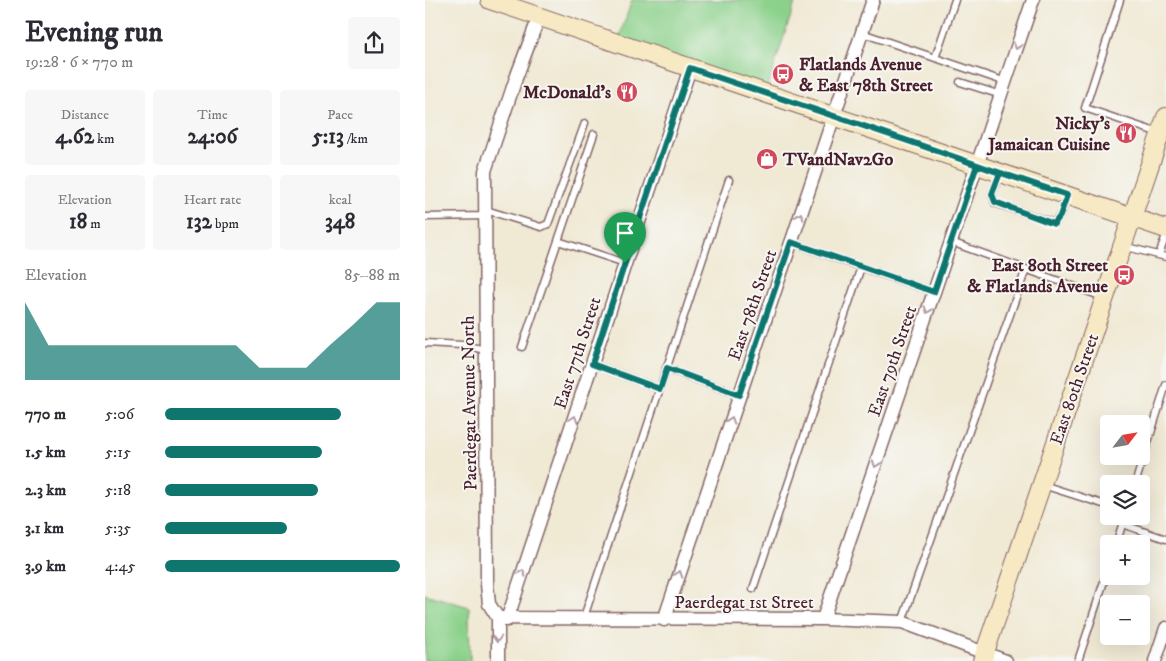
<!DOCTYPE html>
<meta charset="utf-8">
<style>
body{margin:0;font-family:"IM FELL DW Pica",serif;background:#f7f7f7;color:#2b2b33;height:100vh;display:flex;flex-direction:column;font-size:19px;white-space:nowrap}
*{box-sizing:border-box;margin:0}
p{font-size:16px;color:#7c7c81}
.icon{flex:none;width:28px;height:28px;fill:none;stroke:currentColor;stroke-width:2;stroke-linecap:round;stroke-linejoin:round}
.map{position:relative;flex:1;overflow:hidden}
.details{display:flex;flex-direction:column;background:#fff;width:425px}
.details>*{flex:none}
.needle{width:32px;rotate:59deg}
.fabs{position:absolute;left:675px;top:415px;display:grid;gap:10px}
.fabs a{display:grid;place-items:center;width:50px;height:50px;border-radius:5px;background:#fff;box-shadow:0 5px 20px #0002;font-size:25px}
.pin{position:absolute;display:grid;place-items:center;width:42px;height:42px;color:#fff;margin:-51px -21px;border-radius:50% 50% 50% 0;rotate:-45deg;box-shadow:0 0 5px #0007}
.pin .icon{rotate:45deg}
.round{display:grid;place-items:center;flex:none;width:52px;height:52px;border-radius:5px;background:#f7f7f7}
.head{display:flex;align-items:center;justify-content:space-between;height:85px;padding:0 25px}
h1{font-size:28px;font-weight:800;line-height:38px}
.figures{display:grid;grid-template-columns:repeat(3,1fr);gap:8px;height:85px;padding:5px 25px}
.figures div{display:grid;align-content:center;border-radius:5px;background:#f7f7f7;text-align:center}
.figures b{font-size:21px;font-weight:800}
.figures small{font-size:14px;font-weight:400}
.figures p{font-size:14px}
.chart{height:140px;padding:10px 25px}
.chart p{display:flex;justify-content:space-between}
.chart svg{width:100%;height:90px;margin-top:5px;fill:#0f766e;opacity:.7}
ul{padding:0 25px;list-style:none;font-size:16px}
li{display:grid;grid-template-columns:80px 60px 1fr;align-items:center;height:38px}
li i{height:12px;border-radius:6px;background:#0f766e}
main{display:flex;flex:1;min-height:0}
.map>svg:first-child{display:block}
.green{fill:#8bd18b;stroke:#6a785b}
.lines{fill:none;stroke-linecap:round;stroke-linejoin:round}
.lane-casing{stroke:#846666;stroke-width:9}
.street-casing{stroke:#846666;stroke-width:15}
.secondary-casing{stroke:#846666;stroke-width:20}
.lane{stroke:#fff;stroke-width:6}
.street{stroke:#fff;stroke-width:12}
.secondary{stroke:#f7e9c3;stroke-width:18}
.oneway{stroke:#ae9aa0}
.route-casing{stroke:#fff;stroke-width:10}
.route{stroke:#0f766e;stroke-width:6}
.labels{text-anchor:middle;stroke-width:4;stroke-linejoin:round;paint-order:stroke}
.poi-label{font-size:18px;font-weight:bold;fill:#4a1f2b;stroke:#f6f6f2;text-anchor:end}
.street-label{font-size:18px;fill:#4a1f2b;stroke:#f6f6f2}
</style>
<main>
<section class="details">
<div class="head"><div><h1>Evening run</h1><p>19:28 · 6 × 770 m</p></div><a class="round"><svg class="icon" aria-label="share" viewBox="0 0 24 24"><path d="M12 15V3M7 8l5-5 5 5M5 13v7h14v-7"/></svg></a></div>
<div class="figures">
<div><p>Distance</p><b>4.62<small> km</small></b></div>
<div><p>Time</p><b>24:06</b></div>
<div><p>Pace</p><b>5:13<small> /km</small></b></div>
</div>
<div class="figures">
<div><p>Elevation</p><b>18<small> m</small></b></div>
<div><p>Heart rate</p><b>132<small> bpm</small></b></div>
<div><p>kcal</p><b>348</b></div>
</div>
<div class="chart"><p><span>Elevation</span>85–88 m</p>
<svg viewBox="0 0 160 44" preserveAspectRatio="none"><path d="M0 44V6L10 27L20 27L30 27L40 27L50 27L60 27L70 27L80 27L90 27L100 38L110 38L120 38L130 27L140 17L150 6L160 6V44z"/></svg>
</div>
<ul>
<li><b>770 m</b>5:06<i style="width:75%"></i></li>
<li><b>1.5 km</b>5:15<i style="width:67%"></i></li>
<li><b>2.3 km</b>5:18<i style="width:65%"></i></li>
<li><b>3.1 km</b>5:35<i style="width:52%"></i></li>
<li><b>3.9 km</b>4:45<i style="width:100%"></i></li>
</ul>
</section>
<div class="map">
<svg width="741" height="661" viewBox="0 0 741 661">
<rect width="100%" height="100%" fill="#f6f6f2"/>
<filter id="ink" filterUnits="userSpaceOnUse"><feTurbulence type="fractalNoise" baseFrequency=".02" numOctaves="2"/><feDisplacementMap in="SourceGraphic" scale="10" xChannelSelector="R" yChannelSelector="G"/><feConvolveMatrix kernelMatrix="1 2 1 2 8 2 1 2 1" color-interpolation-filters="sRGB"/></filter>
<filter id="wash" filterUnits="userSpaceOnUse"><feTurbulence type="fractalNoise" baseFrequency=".0096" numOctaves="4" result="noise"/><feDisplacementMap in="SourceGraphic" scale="20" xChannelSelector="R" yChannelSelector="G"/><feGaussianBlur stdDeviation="1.12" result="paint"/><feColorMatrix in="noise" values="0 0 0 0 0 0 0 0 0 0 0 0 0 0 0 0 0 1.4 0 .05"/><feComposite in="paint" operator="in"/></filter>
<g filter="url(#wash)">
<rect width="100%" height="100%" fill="#f0e9d4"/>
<path class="green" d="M207,0H371L340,94L192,44Z
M0,594L44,607L45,661H0Z"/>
</g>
<g filter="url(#ink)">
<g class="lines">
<g class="lane-casing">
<path id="lane" d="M695,0L660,108L734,133
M437,33L581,82
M510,58L530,0
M535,82L576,95
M169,134L133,241L200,263
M575,174L567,194L570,203L629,223L635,216L642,196
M61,210L116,227L123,224L160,123
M0,217L61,216
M366,242L436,267
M526,242L678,297
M698,246L741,257
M734,255L741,235
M0,343L37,345L61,350
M97,347L133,241
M167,364L235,389
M241,368L314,395
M710,484L741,385
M618,485L684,506
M697,524L741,539
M691,544L700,516
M328,589L436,267L509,292
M158,620L304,180
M477,622L601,269
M653,661L684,566"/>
</g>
<g class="street-casing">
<path id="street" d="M75,618L398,619L477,622L581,661
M398,619L608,0
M82,620L265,68
M239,620L448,0
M73,661V618L64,604L62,584L60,171L91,78L114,17
M730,661L741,628"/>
</g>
<g class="secondary-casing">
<path id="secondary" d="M65,0L741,229
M557,661L741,117"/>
</g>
<use href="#lane" class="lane"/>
<use href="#street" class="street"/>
<use href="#secondary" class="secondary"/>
</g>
<defs><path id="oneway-chevron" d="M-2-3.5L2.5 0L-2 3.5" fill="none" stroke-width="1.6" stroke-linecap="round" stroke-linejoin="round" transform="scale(1.25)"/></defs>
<g class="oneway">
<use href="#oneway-chevron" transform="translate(592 46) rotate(109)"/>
<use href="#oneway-chevron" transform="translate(375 216) rotate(-71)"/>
<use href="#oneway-chevron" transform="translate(503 310) rotate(109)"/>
<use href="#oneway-chevron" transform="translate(149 419) rotate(-72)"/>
<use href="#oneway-chevron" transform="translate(306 420) rotate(-71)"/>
<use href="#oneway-chevron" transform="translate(451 464) rotate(109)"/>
<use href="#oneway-chevron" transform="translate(97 573) rotate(-72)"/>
<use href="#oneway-chevron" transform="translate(254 574) rotate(-71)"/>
<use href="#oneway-chevron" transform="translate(72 639) rotate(90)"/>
</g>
</g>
<g class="lines" filter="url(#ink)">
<g class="route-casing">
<path id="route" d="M200,263L167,364L235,389L242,368L314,395L366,242L509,292L552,165L642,195L635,216L629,224L570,202L567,194L575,173C473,136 368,103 265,68L200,263"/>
</g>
<use href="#route" class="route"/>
</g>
<defs>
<g id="bus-disc" transform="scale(1.125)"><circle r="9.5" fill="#d1495b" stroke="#f6f6f2"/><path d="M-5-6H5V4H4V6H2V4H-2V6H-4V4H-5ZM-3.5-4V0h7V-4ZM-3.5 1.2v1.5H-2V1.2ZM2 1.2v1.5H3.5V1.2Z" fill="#fff"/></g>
<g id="restaurant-disc" transform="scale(1.125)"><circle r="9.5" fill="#d1495b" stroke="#f6f6f2"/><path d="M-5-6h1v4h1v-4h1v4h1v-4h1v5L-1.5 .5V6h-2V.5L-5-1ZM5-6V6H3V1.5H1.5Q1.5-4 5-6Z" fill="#fff"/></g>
<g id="shop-disc" transform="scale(1.125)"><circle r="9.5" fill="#d1495b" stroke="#f6f6f2"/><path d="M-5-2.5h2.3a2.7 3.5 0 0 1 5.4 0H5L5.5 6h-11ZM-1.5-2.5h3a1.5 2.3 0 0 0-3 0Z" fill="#fff"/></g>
</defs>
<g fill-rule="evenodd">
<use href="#bus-disc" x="358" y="74"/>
<use href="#restaurant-disc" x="202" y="92"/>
<use href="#restaurant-disc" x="701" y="133"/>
<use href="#shop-disc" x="342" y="159"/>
<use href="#bus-disc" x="699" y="275"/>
</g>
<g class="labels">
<g class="poi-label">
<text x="374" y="70" text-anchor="start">Flatlands Avenue<tspan x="374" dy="21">&amp; East 78th Street</tspan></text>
<text x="186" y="98">McDonald's</text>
<text x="685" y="129">Nicky's<tspan x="685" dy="21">Jamaican Cuisine</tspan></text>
<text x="358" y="165" text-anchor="start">TVandNav2Go</text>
<text x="683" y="271">East 80th Street<tspan x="683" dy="21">&amp; Flatlands Avenue</tspan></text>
</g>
<g class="street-label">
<text transform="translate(327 305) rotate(-71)" y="6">East 78th Street</text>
<text transform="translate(152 353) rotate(-72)" y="6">East 77th Street</text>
<text transform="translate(467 361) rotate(-71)" y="6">East 79th Street</text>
<text transform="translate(649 389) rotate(-71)" y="6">East 80th Street</text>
<text transform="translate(44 403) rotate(-91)" y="6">Paerdegat Avenue North</text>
<text x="319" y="608">Paerdegat 1st Street</text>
</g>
</g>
</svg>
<div class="fabs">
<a><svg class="needle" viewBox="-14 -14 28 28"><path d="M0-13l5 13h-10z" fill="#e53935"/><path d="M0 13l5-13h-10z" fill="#7c7c81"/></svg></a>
<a><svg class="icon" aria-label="layers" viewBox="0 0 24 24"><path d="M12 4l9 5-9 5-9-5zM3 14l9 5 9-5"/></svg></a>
<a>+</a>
<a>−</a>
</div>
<div class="pin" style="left:200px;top:263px;background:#1e9e55"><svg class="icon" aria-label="arrive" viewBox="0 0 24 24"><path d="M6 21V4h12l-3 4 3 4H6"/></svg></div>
</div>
</main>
